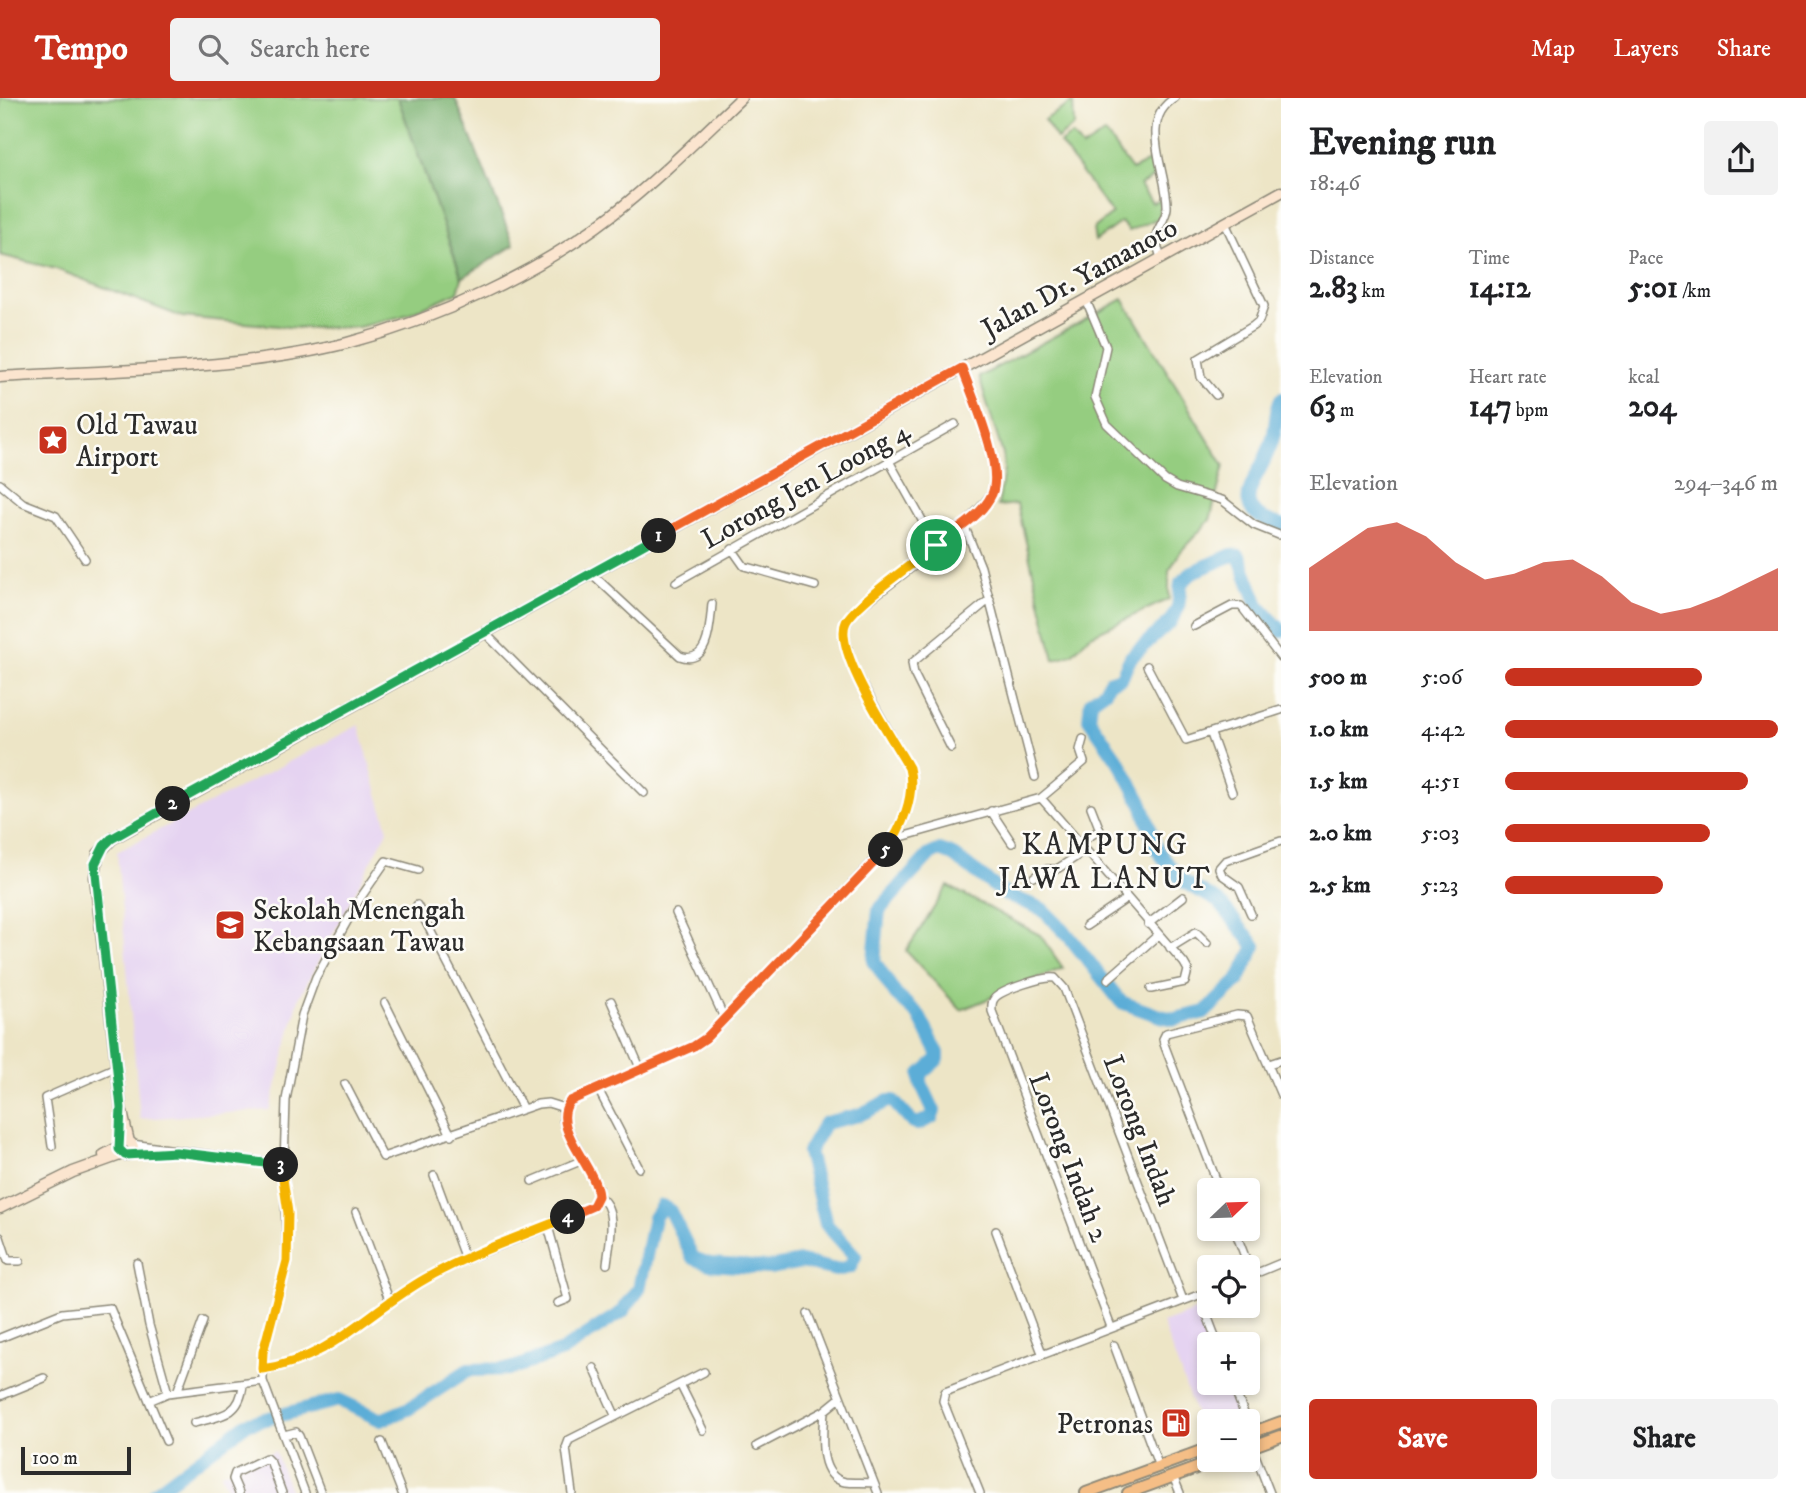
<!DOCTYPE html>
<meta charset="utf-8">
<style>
body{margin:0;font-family:"IM FELL DW Pica",serif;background:#f2f2f2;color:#202124;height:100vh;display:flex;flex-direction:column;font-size:26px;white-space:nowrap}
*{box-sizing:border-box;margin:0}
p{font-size:23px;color:#757577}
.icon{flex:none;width:38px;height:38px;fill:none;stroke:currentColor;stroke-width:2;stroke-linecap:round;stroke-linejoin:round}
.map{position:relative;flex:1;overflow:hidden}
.sheet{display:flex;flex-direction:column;background:#fff;width:525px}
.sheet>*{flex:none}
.needle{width:46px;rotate:67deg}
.fabs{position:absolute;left:1197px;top:1080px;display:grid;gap:14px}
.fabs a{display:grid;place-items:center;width:63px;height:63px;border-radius:7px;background:#fff;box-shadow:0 4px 10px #0003;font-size:35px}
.scale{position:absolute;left:21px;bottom:18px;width:110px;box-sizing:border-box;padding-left:7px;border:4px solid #2b2b2b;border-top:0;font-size:19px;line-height:24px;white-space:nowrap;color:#2b2b2b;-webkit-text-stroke:5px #fdfcf7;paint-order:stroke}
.pin{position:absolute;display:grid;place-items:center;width:60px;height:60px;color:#fff;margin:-30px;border:4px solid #fff;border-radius:50%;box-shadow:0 2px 7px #0007}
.km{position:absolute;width:35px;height:35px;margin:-18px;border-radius:50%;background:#222;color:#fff;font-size:19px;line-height:35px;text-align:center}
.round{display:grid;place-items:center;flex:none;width:74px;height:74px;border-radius:7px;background:#f2f2f2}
.headline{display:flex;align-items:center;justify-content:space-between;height:119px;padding:0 28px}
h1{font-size:38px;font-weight:800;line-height:52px}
.figures{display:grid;grid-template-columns:repeat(3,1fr);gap:10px;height:119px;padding:7px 28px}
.figures div{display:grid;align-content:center}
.figures b{font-size:30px;font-weight:800}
.figures small{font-size:19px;font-weight:400}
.figures p{font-size:19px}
.chart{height:196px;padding:14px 28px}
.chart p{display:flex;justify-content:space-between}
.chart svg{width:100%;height:126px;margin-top:7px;fill:#c8321e;opacity:.7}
.button{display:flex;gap:14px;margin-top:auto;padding:14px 28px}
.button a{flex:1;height:80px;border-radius:7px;background:#c8321e;color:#fff;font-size:28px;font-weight:800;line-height:80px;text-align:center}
.button a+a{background:#f2f2f2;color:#202124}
ul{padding:0 28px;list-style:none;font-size:23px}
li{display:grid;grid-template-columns:112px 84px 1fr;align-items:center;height:52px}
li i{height:18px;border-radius:9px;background:#c8321e}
header{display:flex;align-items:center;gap:42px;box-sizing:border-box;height:98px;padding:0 35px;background:#c8321e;color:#fff}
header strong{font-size:33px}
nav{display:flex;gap:38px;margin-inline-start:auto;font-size:24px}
.search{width:490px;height:63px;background:#f2f2f2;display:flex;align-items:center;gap:18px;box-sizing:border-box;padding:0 24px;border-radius:7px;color:#757577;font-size:26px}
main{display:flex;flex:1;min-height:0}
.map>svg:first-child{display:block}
.built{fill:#e5d3f1}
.green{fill:#95cd80;stroke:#607c56;stroke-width:2}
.forest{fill:#78b06e;stroke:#526e4c;stroke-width:2}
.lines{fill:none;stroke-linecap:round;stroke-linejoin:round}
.river{stroke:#5cadd7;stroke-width:14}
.street-casing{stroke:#8c8878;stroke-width:10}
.secondary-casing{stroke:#8c8878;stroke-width:13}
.primary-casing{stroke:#8c8878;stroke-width:14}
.street{stroke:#fff;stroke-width:7}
.secondary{stroke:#fbe5cf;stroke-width:10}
.primary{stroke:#f5be86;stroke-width:10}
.split-1-casing{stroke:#fff;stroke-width:14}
.split-2-casing{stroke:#fff;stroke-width:14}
.split-3-casing{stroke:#fff;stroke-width:14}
.split-4-casing{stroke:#fff;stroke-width:14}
.split-5-casing{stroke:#fff;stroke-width:14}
.split-6-casing{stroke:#fff;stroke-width:14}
.split-1{stroke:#f0652b;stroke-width:9}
.split-2{stroke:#22a559;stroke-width:9}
.split-3{stroke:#22a559;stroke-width:9}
.split-4{stroke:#f5b400;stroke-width:9}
.split-5{stroke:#f0652b;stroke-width:9}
.split-6{stroke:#f5b400;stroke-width:9}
.labels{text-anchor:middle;stroke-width:5;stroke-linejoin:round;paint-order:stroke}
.street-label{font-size:28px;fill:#2b2b2b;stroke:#fdfcf7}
.poi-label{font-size:28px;fill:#2b2b2b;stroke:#fdfcf7;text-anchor:start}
.neighbourhood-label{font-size:30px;letter-spacing:2px;fill:#2b2b2b;stroke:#fdfcf7}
</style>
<header>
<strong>Tempo</strong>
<div class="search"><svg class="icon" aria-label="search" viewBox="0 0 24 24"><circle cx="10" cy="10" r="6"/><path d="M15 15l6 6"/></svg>Search here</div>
<nav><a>Map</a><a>Layers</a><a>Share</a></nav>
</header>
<main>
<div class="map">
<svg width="1281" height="1395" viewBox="0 0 1281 1395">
<rect width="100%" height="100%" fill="#fdfcf7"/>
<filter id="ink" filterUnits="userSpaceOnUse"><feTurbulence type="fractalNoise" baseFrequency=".0143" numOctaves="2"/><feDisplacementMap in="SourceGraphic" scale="14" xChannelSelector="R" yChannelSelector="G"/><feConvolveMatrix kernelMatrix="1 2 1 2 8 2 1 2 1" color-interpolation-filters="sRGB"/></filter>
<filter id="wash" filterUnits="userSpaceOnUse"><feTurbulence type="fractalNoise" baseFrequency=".00686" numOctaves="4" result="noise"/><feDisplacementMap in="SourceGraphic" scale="28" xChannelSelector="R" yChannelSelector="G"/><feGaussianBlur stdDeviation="1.57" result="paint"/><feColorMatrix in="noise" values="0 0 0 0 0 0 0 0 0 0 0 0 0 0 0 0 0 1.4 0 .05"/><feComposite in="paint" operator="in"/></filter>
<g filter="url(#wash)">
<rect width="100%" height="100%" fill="#ede5c6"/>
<path class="built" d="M359,627L388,732L299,900L270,1012L140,1021L117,754Z
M1200,1211L1213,1246H1209V1284L1228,1285L1242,1323H1209V1336L1204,1338L1162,1225Z
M275,1353L291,1395H229L221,1375Z"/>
<path class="green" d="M0,0H398L462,180L458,194L403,218L359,229L300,230L182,219L56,171L0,157Z
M1073,4L1074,28L1057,41L1044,22Z
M1105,35L1132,72L1151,62L1155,78L1140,87L1152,105L1161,101L1159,120L1129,133L1121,124L1095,143L1093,131L1112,116L1060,45L1072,37L1082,50Z
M1123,201L1224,368L1210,422L1180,454L1169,473V501L1089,538L1072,556L1054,562L1017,406L998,408L1004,372L1003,357L979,279Z
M948,788L1040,837L1063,870L961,912L906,853Z"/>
<path class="forest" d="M398,0H455L514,147L462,180Z"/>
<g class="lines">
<path class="river" d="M1281,301C1274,316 1277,329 1272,343C1260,383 1221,411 1281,427
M154,1395L246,1326L339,1302L381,1322L410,1310L468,1272L510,1271L562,1253L622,1214L639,1191L654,1120L662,1108L670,1113L693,1160L710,1166L769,1170L801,1164L836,1172L850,1169L855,1158L826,1126L808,1054L825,1025L859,1017L888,1003H893L911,1023L918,1026L932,1019L934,1013L921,985V976L938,961V955L918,916L896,897L874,863L879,812L929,757L940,752L953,757L1005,796L1042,811L1067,836L1121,904L1160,918L1175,921L1205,914L1238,883L1255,848L1219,804L1181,782L1157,752L1142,706L1121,667L1089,621L1091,603L1105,593L1109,584L1121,580L1131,559L1170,524L1178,510L1181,485L1193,474L1232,457L1239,458L1258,507L1281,533"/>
</g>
</g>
<g filter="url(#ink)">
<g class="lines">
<g class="street-casing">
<path id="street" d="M1161,160L1155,141C1157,130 1166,121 1167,110C1169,78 1136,22 1175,0
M1086,202L1106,249L1095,299L1107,326L1165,382L1177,389L1222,402L1254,427L1279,437
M1216,297L1201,279L1198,261L1253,228L1259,223L1264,208L1225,125
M889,363L936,447
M0,386L23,405L56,418L85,461
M964,427L981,469L1035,679
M732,451L744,468L815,488
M591,475L680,558C710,569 710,524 712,506
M676,484L955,326
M1194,528L1232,508H1241L1281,560
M484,534L644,695
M1147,568L1186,642L1281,612
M1211,636L1232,694
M951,650L914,576L912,565L990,501
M1041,700L1184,865L1188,872L1185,884L1151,891
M991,713L1012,745
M894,741L1041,700L1084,664L1080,652L1083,641
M1079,745L1100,732L1091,709
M1034,779L1047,771H1057L1085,753
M417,807L523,1011
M676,815L725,922
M1251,816L1239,789L1222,777L1219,770L1225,763L1281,743
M1148,826L1183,799
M1086,828L1126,801
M1170,850L1196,834L1207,845
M1108,881L1158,837
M611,903L641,972
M385,905L451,1037
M1269,966L1281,962
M345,986L383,1059L538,1006L548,1005L564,1010
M598,991L639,1070
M132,1046L284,1067
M52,1048L45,1000L116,969
M130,1056L158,1054
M434,1077L465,1161
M532,1083L583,1062
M1220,1092L1164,946L1163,941L1166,935L1237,917L1247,918L1281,997
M598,1098C619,1110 609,1146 607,1166
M356,1114L390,1204
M548,1128L568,1201L558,1205
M1234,1130L1252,1177L1281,1165
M996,1133L1042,1255
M0,1139L8,1163H20
M137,1165L149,1227L168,1295
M1205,1212L1218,1246
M808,1216L878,1395
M1111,1229L992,913C992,908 991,905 994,901C1000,892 1045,878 1055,880L1064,890L1183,1202
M0,1240L62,1215L110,1210L166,1343
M1114,1247L1159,1369
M594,1270L615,1317
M262,1271C334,1261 369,1210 430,1178C482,1151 540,1135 593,1108L597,1104L598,1090L563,1022L564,1010L570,1003L694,948L707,940L894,741C904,718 916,695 909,670L852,567L843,533L852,515C880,493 989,416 994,388C999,357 973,300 962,270
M1232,1284L1247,1323
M680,1286L703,1332
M177,1294L203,1223
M0,1298L44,1280
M840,1300L824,1313C823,1334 816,1378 845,1384C854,1385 865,1384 874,1385
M149,1303L168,1295L263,1283
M194,1325C220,1318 240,1318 243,1287
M284,1337L296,1334L299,1338L321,1395
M382,1344L402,1395
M757,1348L824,1313
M1252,1349L1270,1395
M1173,1378L1180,1395
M239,1395L233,1381L235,1375L266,1360L271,1365L282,1395
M305,1395L263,1283V1254L287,1163L284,1067L286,1002L302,917L316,879L359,802L386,763L418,772
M572,1395L566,1350L569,1342L704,1274
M980,1395L943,1303L945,1294L1209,1193"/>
</g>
<g class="secondary-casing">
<path id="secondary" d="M0,279C109,272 242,272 347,245C438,221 537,175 612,117C658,81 699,40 741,0
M119 1050a7 7 0 1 1 14 0a7 7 0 1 1-14 0Z
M129,1044L121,1010L95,779L98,756L112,741L1281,94
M104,1057L119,1049
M0,1110L73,1074L123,1056"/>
</g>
<g class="primary-casing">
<path id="primary" d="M1248,1336L1281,1324
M1248,1350L1281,1338
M1086,1395L1209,1350
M1128,1395L1218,1362"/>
</g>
<use href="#street" class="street"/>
<use href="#secondary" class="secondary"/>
<use href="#primary" class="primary"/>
</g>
</g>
<g class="lines" filter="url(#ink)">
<g class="split-1-casing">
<path id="split-1" d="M659,438L962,270C972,298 1004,368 992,396C982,418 955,433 936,447"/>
</g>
<g class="split-2-casing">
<path id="split-2" d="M173,706L659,438"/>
</g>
<g class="split-3-casing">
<path id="split-3" d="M173,706L111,741L104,748L95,766L121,1010L119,1051L125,1057L176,1054L281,1067"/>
</g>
<g class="split-4-casing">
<path id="split-4" d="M281,1067L288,1115L287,1163L263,1254L262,1271C332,1261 367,1214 425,1181C470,1155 520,1139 568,1119"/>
</g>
<g class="split-5-casing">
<path id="split-5" d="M568,1119L593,1108L598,1098C596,1068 549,1030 570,1003L694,948L706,940L886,752"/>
</g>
<g class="split-6-casing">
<path id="split-6" d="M886,752C902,730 916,697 909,670C894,643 832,552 846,524C857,504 916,464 936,447"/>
</g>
<use href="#split-1" class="split-1"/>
<use href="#split-2" class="split-2"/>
<use href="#split-3" class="split-3"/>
<use href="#split-4" class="split-4"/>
<use href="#split-5" class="split-5"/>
<use href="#split-6" class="split-6"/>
</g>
<defs>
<g id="sight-square" transform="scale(1.575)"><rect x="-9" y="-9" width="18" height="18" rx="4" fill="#c8321e" stroke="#fdfcf7"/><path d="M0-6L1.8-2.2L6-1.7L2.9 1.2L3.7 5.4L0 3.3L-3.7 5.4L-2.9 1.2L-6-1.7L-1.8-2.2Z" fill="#fff"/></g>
<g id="school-square" transform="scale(1.575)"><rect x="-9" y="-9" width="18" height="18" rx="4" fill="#c8321e" stroke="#fdfcf7"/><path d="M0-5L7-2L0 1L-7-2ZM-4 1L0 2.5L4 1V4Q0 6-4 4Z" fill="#fff"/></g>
<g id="fuel-square" transform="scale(1.575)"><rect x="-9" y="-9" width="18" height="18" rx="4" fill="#c8321e" stroke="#fdfcf7"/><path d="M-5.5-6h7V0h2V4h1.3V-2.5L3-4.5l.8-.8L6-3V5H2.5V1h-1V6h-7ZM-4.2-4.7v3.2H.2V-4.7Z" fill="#fff"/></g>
</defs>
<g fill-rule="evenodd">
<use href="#sight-square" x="53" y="342"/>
<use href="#school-square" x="230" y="827"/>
<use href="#fuel-square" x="1176" y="1325"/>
</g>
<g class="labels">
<g class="street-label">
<text transform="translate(1079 179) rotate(-29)" y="10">Jalan Dr. Yamanoto</text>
<text transform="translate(805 386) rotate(-29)" y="10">Lorong Jen Loong 4</text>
<text transform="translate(1141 1032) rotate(69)" y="10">Lorong Indah</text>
<text transform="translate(1070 1059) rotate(69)" y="10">Lorong Indah 2</text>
</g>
<g class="poi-label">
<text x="76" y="336">Old Tawau<tspan x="76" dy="32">Airport</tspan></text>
<text x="253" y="821">Sekolah Menengah<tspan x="253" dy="32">Kebangsaan Tawau</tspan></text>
<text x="1153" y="1335" text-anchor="end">Petronas</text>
</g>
<g class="neighbourhood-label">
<text x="1105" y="756">KAMPUNG<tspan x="1105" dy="34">JAWA LANUT</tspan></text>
</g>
</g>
</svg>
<div class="fabs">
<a><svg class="needle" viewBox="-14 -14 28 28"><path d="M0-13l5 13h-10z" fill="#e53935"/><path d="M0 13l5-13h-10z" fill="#757577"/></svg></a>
<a><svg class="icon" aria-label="locate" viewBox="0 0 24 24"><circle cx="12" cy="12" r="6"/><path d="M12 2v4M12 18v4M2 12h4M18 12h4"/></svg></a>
<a>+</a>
<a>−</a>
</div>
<div class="scale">100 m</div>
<div class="pin" style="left:936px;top:447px;background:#1e9e55"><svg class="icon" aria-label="arrive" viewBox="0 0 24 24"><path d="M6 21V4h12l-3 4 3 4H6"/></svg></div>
<b class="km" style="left:659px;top:438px">1</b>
<b class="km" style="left:173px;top:706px">2</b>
<b class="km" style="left:281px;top:1067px">3</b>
<b class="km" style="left:568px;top:1119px">4</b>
<b class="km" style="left:886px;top:752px">5</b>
</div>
<section class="sheet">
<div class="headline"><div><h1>Evening run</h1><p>18:46</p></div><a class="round"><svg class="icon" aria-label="share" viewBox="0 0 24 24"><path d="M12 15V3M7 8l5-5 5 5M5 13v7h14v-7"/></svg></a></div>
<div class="figures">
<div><p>Distance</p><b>2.83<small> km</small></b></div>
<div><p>Time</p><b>14:12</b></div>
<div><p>Pace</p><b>5:01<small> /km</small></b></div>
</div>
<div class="figures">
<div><p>Elevation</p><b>63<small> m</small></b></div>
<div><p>Heart rate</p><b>147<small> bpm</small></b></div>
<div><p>kcal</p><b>204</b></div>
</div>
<div class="chart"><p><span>Elevation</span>294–346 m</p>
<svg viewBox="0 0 160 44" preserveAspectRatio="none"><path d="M0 44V22L10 15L20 8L30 6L40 11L50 20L60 26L70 24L80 20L90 19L100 25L110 34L120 38L130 36L140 32L150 27L160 22V44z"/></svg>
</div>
<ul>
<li><b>500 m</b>5:06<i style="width:72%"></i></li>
<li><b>1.0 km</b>4:42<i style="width:100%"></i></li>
<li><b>1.5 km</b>4:51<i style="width:89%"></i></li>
<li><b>2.0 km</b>5:03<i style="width:75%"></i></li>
<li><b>2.5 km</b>5:23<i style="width:58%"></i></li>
</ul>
<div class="button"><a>Save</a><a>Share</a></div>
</section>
</main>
